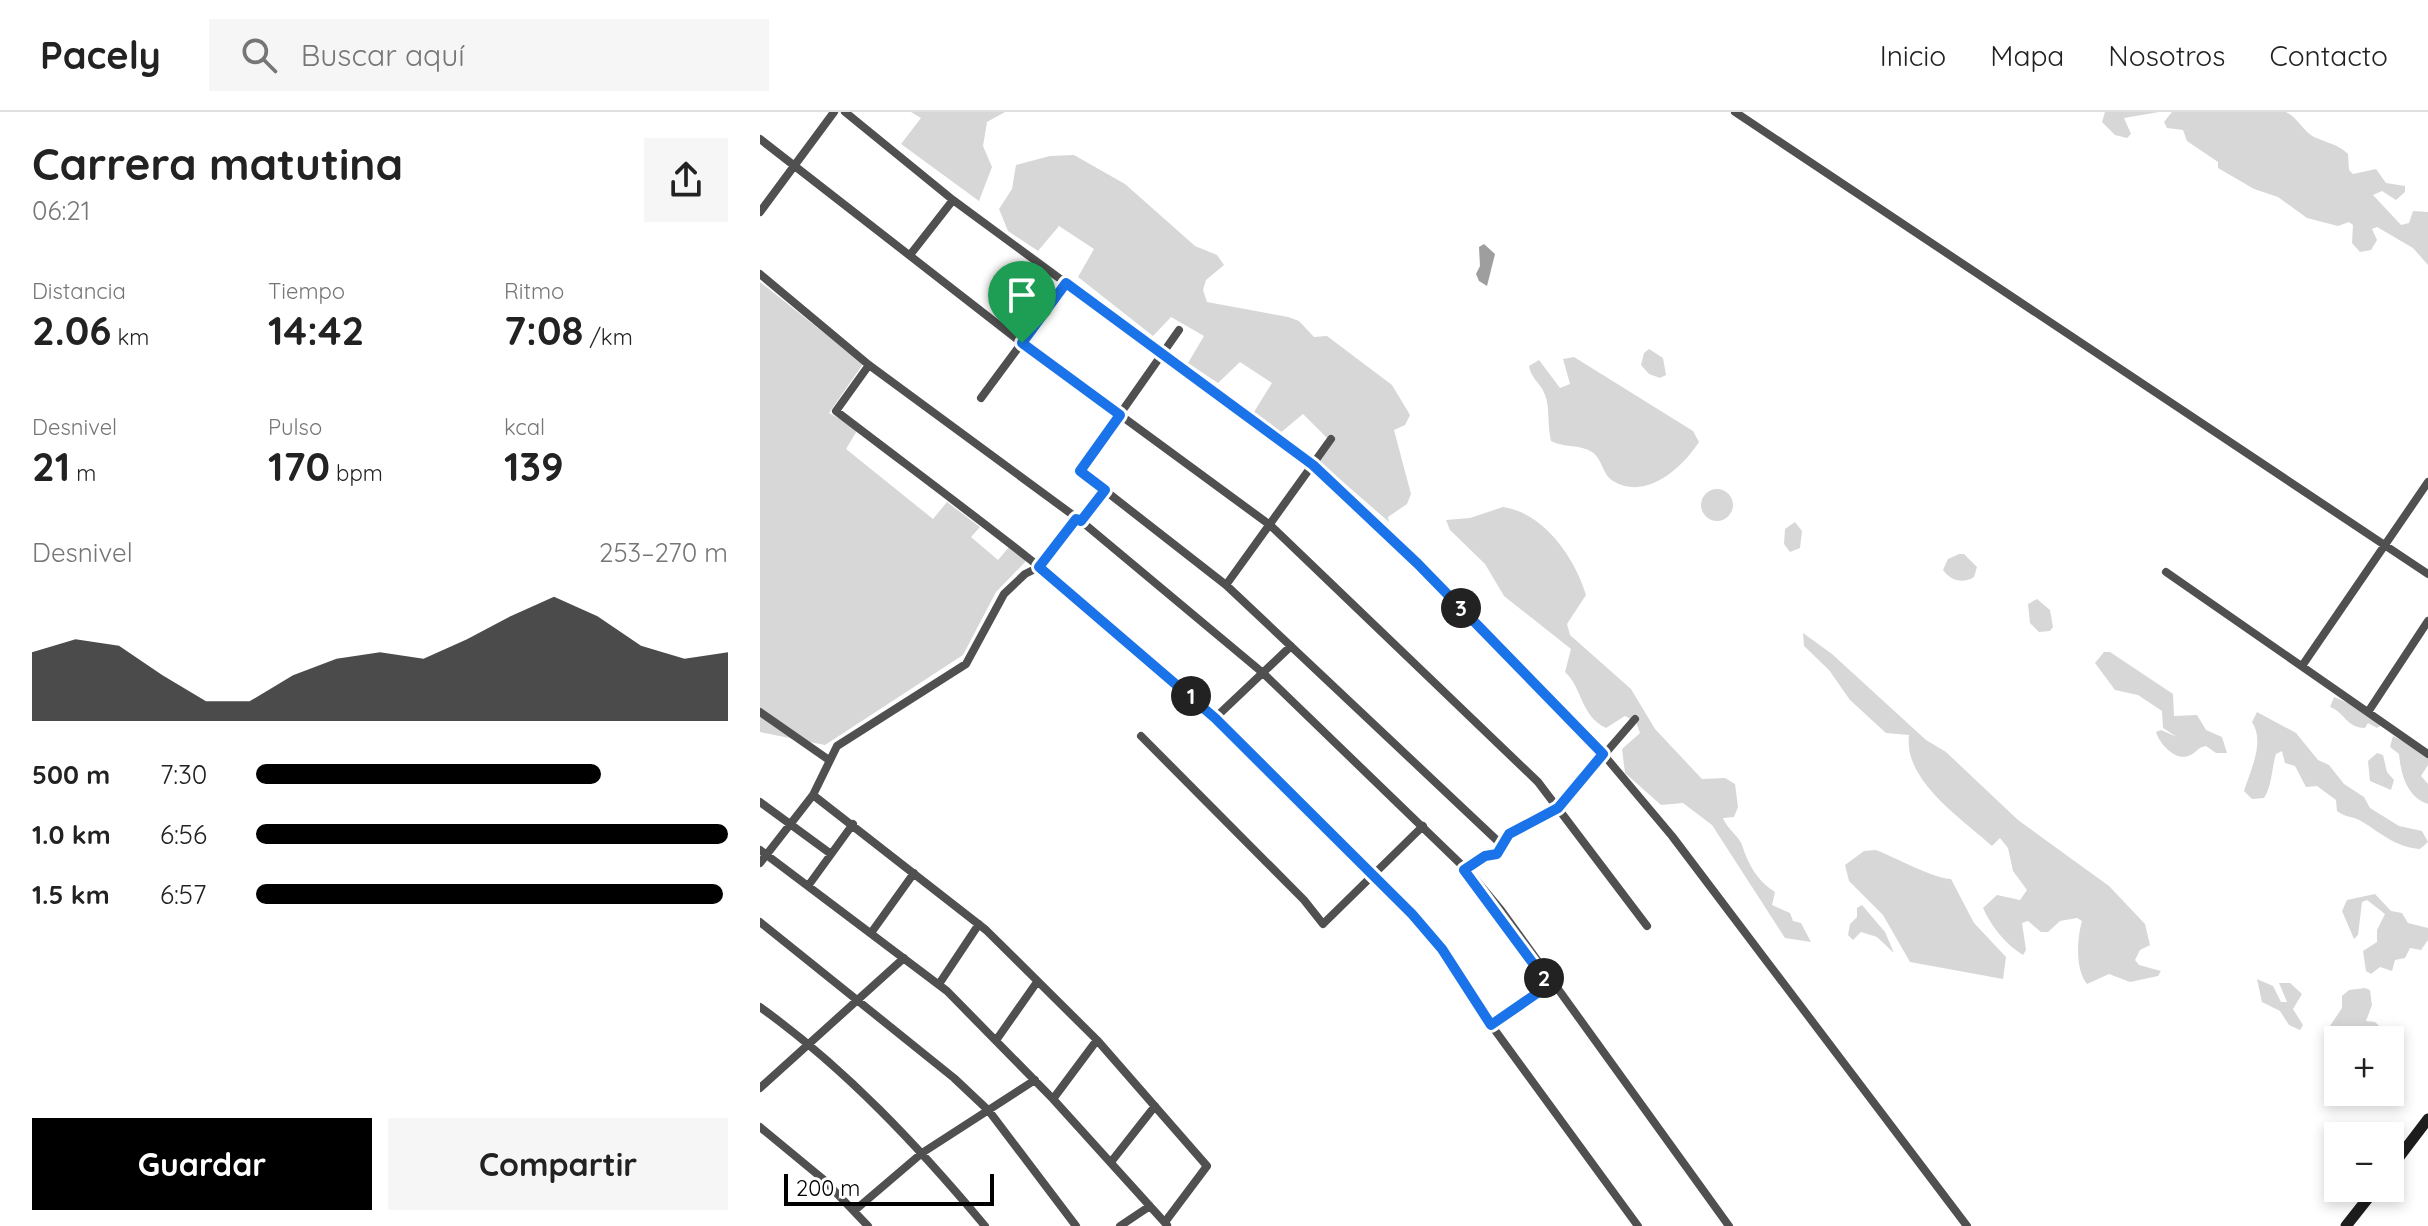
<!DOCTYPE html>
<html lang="es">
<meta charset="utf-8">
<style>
body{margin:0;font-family:Quicksand,sans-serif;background:#f6f6f6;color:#222;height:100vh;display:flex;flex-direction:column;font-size:30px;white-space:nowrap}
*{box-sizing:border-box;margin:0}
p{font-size:26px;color:#767676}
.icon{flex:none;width:44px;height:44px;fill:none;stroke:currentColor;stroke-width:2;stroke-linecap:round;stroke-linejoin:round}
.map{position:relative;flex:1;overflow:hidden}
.sheet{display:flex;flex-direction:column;background:#fff;width:760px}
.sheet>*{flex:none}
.fabs{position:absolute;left:1564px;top:914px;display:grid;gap:16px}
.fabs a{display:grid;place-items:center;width:80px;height:80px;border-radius:0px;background:#fff;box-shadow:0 4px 12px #0003;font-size:40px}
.scale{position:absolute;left:24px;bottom:20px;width:210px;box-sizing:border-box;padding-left:8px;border:4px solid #000;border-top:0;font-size:22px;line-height:28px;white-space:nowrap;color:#000;-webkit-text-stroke:6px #fff;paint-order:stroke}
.pin{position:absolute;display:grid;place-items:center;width:68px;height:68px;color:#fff;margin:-82px -34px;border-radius:50% 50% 50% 0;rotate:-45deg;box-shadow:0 0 8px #0007}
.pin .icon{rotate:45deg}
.km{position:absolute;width:40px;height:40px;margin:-20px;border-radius:50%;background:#222;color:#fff;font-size:22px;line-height:40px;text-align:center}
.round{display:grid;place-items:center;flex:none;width:84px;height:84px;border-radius:0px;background:#f6f6f6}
.headline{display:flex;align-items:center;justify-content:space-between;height:136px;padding:0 32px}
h1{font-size:44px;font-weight:800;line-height:60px}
.metrics{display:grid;grid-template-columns:repeat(3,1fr);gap:12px;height:136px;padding:8px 32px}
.metrics div{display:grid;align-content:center}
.metrics b{font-size:40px;font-weight:800}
.metrics small{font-size:22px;font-weight:400}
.metrics p{font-size:22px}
.chart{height:224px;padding:16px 32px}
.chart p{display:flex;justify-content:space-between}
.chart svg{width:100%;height:144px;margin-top:8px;fill:#000;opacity:.7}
.primary-button{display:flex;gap:16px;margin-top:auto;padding:16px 32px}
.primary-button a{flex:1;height:92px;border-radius:0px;background:#000;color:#fff;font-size:32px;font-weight:800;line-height:92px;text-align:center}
.primary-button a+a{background:#f6f6f6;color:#222}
ul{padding:0 32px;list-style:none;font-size:26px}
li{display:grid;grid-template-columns:128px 96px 1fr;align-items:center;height:60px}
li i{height:20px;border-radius:10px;background:#000}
header{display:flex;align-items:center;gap:48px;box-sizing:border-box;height:112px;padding:0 40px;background:#fff;border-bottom:2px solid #e0e0e0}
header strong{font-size:38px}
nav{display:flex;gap:44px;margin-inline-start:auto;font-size:28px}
.search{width:560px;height:72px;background:#f6f6f6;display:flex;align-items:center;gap:20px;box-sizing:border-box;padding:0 28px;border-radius:0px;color:#767676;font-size:30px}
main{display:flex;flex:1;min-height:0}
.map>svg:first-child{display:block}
.green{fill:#d7d7d7}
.water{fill:#9e9e9e}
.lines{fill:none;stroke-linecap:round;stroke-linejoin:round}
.minor{stroke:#505050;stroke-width:8}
.secondary{stroke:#1d1d1d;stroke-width:11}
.route-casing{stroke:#fff;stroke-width:16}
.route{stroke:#1a73e8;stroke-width:10}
</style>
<header>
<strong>Pacely</strong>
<div class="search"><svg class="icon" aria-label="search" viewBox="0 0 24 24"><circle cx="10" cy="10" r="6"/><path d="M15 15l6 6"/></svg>Buscar aquí</div>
<nav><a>Inicio</a><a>Mapa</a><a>Nosotros</a><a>Contacto</a></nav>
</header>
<main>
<section class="sheet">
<div class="headline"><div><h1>Carrera matutina</h1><p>06:21</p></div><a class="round"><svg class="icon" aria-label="share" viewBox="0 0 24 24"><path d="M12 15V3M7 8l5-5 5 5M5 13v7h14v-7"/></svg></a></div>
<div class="metrics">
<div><p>Distancia</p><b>2.06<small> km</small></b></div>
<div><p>Tiempo</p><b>14:42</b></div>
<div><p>Ritmo</p><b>7:08<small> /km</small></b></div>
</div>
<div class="metrics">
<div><p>Desnivel</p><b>21<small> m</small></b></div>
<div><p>Pulso</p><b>170<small> bpm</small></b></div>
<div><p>kcal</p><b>139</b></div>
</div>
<div class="chart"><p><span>Desnivel</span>253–270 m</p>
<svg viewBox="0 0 160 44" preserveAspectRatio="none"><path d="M0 44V23L10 19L20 21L30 30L40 38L50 38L60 30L70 25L80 23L90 25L100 19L110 12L120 6L130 12L140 21L150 25L160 23V44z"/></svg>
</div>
<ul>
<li><b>500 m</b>7:30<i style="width:73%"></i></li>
<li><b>1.0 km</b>6:56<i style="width:100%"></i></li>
<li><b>1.5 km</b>6:57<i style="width:99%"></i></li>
</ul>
<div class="primary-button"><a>Guardar</a><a>Compartir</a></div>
</section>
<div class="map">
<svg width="1668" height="1114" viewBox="0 0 1668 1114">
<rect width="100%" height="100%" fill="#fff"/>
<path class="green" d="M151,0H245L227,10L223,34L232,55L219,89L141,32L161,6Z
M1345,0H1399L1364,6L1371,22L1367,26L1355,23L1342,10Z
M1412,0H1526C1538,6 1543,19 1554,25C1567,31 1578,32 1588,42L1589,58L1593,62L1616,57L1626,71L1645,74V80L1636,88L1622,79L1613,83L1641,113L1649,111L1653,99L1668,100V153L1653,136L1617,115L1612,117L1617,128L1611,138L1600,140L1592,131L1593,113L1589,110L1578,114L1547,106L1518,85L1494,77L1458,56V50L1427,29L1423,18L1407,16L1404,10Z
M314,43L365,72L435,134L457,143L464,153L446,168L443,178L447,190L528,205L539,209L554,225L567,224L632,273L650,303L645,313L634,318L651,382L647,392L628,405L629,410L559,349L570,329L543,302L519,322L494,300L512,271L480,250L458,271L428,251L444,224L411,205L393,224L318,165L334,137L299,114L278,139L248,119L239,97L252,77L256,53L290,44Z
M0,170L103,252L69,301L98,317L86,337L173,407L187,390L220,415L211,425L238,448L249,435L268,447L236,480L203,543L65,633L0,620Z
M889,237L903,246L906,263L900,266L889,262L881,253L884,241Z
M814,245L933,319L939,330C922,356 886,389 853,369C842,362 843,348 832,340C820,332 804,336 791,329C787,312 790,294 785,283C781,271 771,267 769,254L779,248L800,276L810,272L803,247Z
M941 393a16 16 0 1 1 32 0a16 16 0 1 1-32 0Z
M743,395C784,401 815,446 826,483L807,512L810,523L871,577L895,617L942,667L965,666L975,672L978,695L974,705L963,706C967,717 979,724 982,733C988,752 997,769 1015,780L1012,793L1030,801L1033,809L1041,811L1051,830L1025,826L952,713L923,691L901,693L865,661L862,637L880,621L876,610L865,604L846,616C820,603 823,577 805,560L811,537L744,484L725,452L690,418L686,408L710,406Z
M1035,410L1042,419L1040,436L1030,440L1024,432L1025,417Z
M1199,442H1204L1217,455L1214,465C1203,472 1191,469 1183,458L1188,447Z
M1277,487L1290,498L1293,515L1290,519L1279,520L1270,511L1268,492Z
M1043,521L1072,542L1166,628L1186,640L1258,708L1349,774L1385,812L1390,833L1380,838L1375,848L1379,853L1401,859L1398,864L1370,870L1349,862L1327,872C1315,857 1317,827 1322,809L1317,806L1300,809L1288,820H1281L1268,809L1262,811L1266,838L1263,843C1246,833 1231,814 1223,796L1237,783L1260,788L1267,778L1253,759L1248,736L1240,726L1232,734C1202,707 1143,668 1149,623L1126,621L1090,588L1069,558L1044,534Z
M1344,540H1350L1413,582L1414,604L1437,603L1446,618L1462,625L1467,641H1456L1446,634C1437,635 1436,642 1428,644C1415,649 1399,631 1396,620L1401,618L1417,625L1403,616L1402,599L1378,583L1355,578L1335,551Z
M1574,585L1610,601L1622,613L1617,616L1608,611L1605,616C1587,616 1584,600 1570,595Z
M1497,600L1536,621L1558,648L1569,653L1584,672L1604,685L1610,696L1639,714L1662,719L1668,730L1660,737C1635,735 1621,721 1601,709C1593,704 1586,706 1577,699L1576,688L1557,674L1546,675L1535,654L1525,651L1522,639L1516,642C1511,658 1513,671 1504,686L1492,687L1484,679C1491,657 1505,630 1492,610Z
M1633,624L1668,643V653L1661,664L1668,672V692C1647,685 1641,663 1639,642L1630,635Z
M1617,641L1623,643L1627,660L1634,668L1631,678L1610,669L1608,649Z
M1116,738C1134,745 1175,767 1191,767L1214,811L1246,845L1243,867L1150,850L1123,803L1089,769L1085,753L1104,739Z
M1615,782L1631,799L1642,801L1648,811L1668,816V828L1661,838L1650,836L1645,846L1635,848L1632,859L1620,855L1611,862L1606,859L1603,839L1617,830V818L1625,802L1607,788L1602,790L1598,823L1594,827L1582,799L1587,788Z
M1102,793L1125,820L1134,841L1117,825L1101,820L1093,828L1088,823L1090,812L1097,805V796Z
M1497,867L1513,874L1521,890H1527L1519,871H1530L1542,882L1533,897L1543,913L1540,918L1529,913L1520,899L1502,890Z
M1605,876L1610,878L1612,893L1606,909L1615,910L1627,921V928H1601L1599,924L1580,928L1573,922L1570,914L1582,896V884L1589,878Z"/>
<path class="water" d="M724,132L735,142L727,174L719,169L716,162L720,154L719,135Z"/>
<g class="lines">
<path class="minor" d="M85,0L193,88L553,353L658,452L843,642L912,724L1207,1114
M975,0L1668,462
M0,27L262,231L510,413L778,670L887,814
M0,100L74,0
M150,143L193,88
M0,162L109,253L321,409L503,561L712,763L741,798L969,1114
M419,218L320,359L466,473L743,734
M109,253L76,299C179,378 284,454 382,540C476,623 563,714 652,802L682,837L718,895L878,1114
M221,286L306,171
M321,409L345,378
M1406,460L1668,642
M466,473L571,327
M1542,554L1668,370
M0,600L69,648
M1608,600L1668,509
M455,606L531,534
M381,624L544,788L563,812L663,714
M53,683L226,818L337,928L447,1054L405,1110
M0,690L71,742
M0,738L187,879L293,987L407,1113
M0,751L53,683L77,634L206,552L244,482L265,462L279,455L316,407
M704,758L725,744L737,742L749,722L798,696L875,607
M48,774L93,712
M0,810L194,966L229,999L316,1114
M111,821L154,761
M179,872L219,812
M0,895C85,956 158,1034 225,1114
M731,913L793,870
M237,927L277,870
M0,976L144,846
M293,987L337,928
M0,1015L63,1067L108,1114
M351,1050L395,994
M94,1099L162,1041L275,968
M360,1114L390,1094"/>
<path class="secondary" d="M1630,1057L1668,1007
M1586,1114L1616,1076"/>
</g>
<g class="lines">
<g class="route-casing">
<path id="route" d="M306,171L553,353L658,452L843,642L798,696L749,722L737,742L725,744L704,758L789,873L731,913L682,837L652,802L455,606L279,455L316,407L321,409L345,378L320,359L360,303L262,231Z"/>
</g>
<use href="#route" class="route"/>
</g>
</svg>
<div class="fabs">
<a>+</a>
<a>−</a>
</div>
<div class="scale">200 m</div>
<div class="pin" style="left:262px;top:231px;background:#1e9e55"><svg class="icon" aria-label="arrive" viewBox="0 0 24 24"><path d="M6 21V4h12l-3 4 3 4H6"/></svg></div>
<b class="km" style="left:431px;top:584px">1</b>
<b class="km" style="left:784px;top:866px">2</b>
<b class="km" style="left:701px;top:496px">3</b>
</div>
</main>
